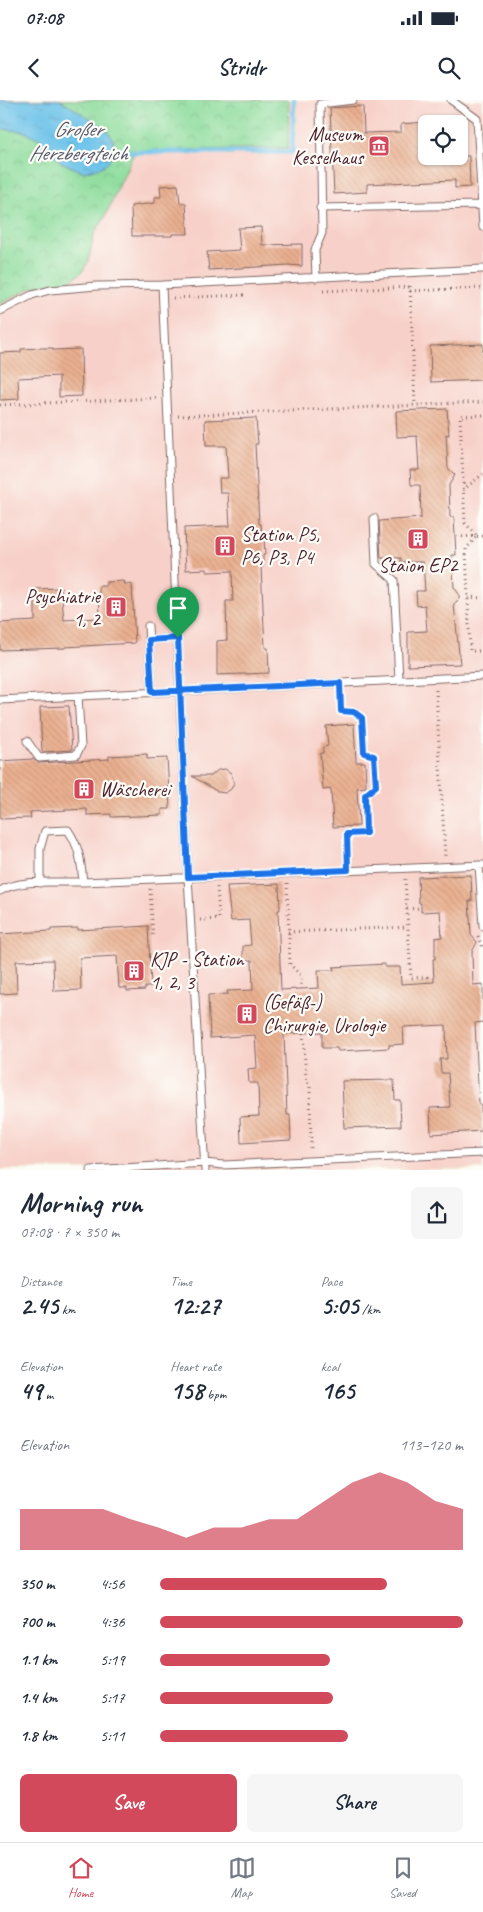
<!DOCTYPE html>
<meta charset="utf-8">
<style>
body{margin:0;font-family:Caveat,sans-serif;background:#f6f6f7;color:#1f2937;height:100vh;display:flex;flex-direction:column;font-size:19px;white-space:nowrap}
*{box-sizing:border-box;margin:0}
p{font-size:16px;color:#747a83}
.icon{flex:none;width:28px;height:28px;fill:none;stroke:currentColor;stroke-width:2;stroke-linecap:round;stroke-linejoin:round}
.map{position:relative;height:1070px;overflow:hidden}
.panel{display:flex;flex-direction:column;background:#fff;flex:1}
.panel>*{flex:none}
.controls{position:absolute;left:418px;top:15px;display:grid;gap:10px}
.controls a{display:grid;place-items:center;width:50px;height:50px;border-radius:8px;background:#fff;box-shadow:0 1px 4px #0004;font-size:25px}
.pin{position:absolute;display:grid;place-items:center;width:42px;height:42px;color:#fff;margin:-51px -21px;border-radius:50% 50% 50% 0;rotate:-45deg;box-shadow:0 0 5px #0007}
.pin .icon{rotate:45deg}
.round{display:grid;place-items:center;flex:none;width:52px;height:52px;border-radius:8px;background:#f6f6f7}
.summary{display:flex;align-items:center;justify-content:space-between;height:85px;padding:0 20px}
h1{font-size:28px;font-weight:700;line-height:38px}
.stats{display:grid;grid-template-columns:repeat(3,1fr);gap:8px;height:85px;padding:5px 20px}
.stats div{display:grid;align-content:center}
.stats b{font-size:25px;font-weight:700}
.stats small{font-size:14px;font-weight:400}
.stats p{font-size:14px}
.chart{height:140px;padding:10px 20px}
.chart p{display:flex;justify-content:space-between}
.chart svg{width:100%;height:90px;margin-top:5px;fill:#d1495b;opacity:.7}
.button{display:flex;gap:10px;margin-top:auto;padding:10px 20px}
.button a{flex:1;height:58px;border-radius:8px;background:#d1495b;color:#fff;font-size:20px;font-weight:700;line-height:58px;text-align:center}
.button a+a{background:#f6f6f7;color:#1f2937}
ul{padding:0 20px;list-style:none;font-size:16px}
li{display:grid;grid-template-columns:80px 60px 1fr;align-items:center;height:38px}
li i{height:12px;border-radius:6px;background:#d1495b}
.status{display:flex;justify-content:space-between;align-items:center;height:35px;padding:0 25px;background:#fff;direction:ltr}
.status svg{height:14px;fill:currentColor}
header{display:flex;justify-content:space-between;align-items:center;height:65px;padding:0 20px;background:#fff;font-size:22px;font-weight:700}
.tabs{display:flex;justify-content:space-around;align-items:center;height:70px;border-top:1px solid #e0e1e3;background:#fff;font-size:14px;color:#747a83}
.tabs a{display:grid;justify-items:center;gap:2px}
.tabs .active{color:#d1495b}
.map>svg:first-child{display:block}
.built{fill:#f7d1c9;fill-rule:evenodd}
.park{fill:url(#park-crowns);stroke:#6b7e63}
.water{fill:url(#water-ripples);stroke:#5b708a}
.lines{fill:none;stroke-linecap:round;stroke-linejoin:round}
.stream{stroke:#6cc2e9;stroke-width:5}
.building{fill:url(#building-back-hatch)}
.lane-casing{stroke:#836664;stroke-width:9}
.path{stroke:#836664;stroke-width:3;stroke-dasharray:1 4;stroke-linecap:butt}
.lane{stroke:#fff;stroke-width:7}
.route-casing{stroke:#fff;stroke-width:10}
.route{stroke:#1a73e8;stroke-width:6}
.labels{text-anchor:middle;stroke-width:4.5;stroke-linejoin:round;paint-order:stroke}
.poi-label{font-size:20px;fill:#4a1f2b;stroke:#fdfcf7;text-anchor:start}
.water-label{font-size:21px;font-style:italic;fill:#56586e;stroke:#fdfcf7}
</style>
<div class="status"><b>07:08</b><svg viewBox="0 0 49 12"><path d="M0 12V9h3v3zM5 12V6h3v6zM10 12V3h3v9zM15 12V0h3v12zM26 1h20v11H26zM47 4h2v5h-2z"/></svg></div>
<header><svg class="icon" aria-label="back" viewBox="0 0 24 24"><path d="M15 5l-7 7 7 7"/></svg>Stridr<svg class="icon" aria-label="search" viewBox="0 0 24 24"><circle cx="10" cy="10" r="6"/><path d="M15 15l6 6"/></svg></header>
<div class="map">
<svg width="483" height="1070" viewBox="0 0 483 1070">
<defs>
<pattern id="park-crowns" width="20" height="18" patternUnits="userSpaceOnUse" patternTransform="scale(1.25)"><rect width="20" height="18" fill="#8cdc9b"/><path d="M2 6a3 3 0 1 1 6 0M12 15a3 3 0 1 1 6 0" fill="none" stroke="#7abc86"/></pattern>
<pattern id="water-ripples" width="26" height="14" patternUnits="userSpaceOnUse" patternTransform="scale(1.25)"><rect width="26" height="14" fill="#6cc2e9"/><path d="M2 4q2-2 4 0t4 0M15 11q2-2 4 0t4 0" fill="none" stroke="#5fa6c8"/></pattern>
<pattern id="building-back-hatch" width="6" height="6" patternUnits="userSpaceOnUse" patternTransform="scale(1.25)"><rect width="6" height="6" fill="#eab090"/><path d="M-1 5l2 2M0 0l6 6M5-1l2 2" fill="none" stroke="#ca977c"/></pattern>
</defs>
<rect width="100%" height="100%" fill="#fdfcf7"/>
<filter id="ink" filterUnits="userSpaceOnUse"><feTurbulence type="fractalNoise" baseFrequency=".02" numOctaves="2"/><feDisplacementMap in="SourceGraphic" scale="10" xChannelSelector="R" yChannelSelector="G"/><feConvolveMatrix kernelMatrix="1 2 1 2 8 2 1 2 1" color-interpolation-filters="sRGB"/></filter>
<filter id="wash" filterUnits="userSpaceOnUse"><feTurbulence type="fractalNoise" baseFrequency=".0096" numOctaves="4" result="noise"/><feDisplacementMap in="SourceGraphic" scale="20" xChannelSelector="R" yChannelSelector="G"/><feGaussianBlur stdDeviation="1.12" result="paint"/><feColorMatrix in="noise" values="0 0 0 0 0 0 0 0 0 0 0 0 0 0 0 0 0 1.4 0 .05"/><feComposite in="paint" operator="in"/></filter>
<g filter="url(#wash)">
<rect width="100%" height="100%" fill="#eee9ce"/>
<path class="built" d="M289,0H483V1069H0V204L31,188L71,180L88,162L94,134L104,119L135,51L288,48ZM426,24H459V56H426Z"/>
<path class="park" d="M0,0H289L288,48L135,51L104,119L94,134L88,162L82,172L71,180L31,188L0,204Z"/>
<path class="water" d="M0,0H60L107,29L113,40L114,52L109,61L102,67L83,72L61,62L48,50L38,38L22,31L0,29Z"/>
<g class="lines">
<path class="stream" d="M114,52H292L294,0"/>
</g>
<g id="blocks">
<path class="building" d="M363,6L364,33L401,32V24L426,22V56H469L470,87L455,88V80L367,84V92L334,94L330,8Z
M178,85L180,103H186L188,134H172V136H132L131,106L155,103V97H161L160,86Z
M261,127L262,145L302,144V166L288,165L209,170L207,152L240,150L238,128Z
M483,244V280L431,282L430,246Z
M42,248H53V250L81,249L82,296L59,297V276L18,278L19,299L0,300V253L21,252V249Z
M447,309L449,335L446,334L448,368L455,375L449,385L450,417H454L456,455H452L454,487L459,494V499L454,504L460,564L408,566V532L427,531L425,505L417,506L416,491H425L423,462H401V458H381L379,421L421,418L420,385H411L410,370H419L417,336L397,337L396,311Z
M256,318L258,344H255L259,424H261L262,436H264L265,455H263V467H261L265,548H268L269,573L217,575V541L227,540L226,501H233L232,471L207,472V469L186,470L184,428L230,426L228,393H220L219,378H228L226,346H206L205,320Z
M124,481L125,485L132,484L135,543L65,547V548L0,550V523L35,521V489L61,488L64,520L100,518L99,486H106V482Z
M69,606L72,650L42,652L40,607Z
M354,624L356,662H365L366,687L357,688L359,726L333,727L331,689L323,690L320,653H323V647L328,646L326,626Z
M147,654V659L167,658L170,709H162V715L111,717V714L87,715V709L30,712L31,718L0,719V661L33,659L39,663L109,659V656Z
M225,669L231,673L234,683L231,689L225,693L218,692L192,676H211L218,670Z
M471,775L472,801H469L471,835L477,842L472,852L473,885L483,884V922L475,923L479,1005H481L482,1031L431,1034L430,1008L450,1007L448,973H441L440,959H447L446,925L403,927L404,944L389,945V948L358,950L338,951L337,948H322V932L284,934L287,1015H290L291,1040L241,1043L240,1017L259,1016L258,983H249L248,969L257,968L255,935L210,938L208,895L228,894L227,891L253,890L252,860H243V846L251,845L249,820L231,821L227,786L279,784L280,810H278L281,890L319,888L318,870H334L333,867L385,864V867H400L401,884L434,882L433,859H435V838L442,837L440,811L421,812V803H419L418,777Z
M148,826L151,887H145V890L127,891V888H119L117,856L80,858L81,890L54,891L53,860L16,861L17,893L0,894V834L51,831V829L78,828V830Z
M394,980L395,1000H400L401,1026L344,1028L342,981Z"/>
</g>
</g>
<g filter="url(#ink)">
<use href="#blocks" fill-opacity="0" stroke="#836664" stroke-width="1"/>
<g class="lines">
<g class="lane-casing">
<path id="lane" d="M451,0L477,19L483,127
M320,108L482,105
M316,178L315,150L322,133L320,4L353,0
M162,185L188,777L205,1070
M0,211L32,195L50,190L97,186L162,185L483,169
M374,418L376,464L394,480L399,580
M148,526L152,592
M149,540L178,538
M0,600L483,576
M27,641L39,658L76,655L81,646L78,596
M479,765L483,826
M40,783V749L45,731L68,730C80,748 81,762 83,782
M0,791C21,778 58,783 83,782L483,765
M91,1070L205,1063L223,1065L483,1053"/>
</g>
<path class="path" d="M410,186L415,305
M323,191L410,187
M410,191L483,188
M173,198L244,195
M0,305L157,298
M483,315L460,316L465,423L477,436L466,449L470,551H483
M178,316L483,302
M463,390L483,374
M457,437L483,436
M468,497L483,498
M436,590L445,756
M340,593L341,617
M341,611L354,612L362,618L364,653L374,656L376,686L365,695L366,733L347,734L348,760
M405,779L411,878L427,877V882
M287,783L290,864L301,876V889
M150,789L153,837
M407,809L421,808
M200,820L219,819L217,786
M288,832L408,827
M478,836L483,849
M303,933L306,977L310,986L311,1051"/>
<use href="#lane" class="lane"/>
</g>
</g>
<g class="lines" filter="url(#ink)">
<g class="route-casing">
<path id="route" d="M178,538L188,777L348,770L347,734L366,733L365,695L376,686L374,656L364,653L362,618L354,612L341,611L340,583C277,586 215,589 152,592L149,540L178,538"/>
</g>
<use href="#route" class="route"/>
</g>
<defs>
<g id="museum-square" transform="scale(1.125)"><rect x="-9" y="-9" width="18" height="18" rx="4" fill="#d1495b" stroke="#fdfcf7"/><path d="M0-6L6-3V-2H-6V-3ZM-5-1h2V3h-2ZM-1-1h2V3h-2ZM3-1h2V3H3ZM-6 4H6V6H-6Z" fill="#fff"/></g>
<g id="building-square" transform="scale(1.125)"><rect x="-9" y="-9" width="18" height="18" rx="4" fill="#d1495b" stroke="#fdfcf7"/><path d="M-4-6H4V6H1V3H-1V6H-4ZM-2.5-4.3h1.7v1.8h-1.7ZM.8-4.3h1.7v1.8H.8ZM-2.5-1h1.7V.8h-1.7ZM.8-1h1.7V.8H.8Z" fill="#fff"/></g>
</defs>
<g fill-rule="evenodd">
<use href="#museum-square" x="379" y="46"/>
<use href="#building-square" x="418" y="439"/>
<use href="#building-square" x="225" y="446"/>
<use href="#building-square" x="116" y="507"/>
<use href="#building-square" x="84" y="689"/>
<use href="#building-square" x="134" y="871"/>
<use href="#building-square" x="247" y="914"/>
</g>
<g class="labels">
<g class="poi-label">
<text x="363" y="41" text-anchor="end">Museum<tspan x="363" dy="23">Kesselhaus</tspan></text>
<text x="241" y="441">Station P5,<tspan x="241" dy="23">P6, P3, P4</tspan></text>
<text x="418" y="472" text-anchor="middle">Staion EP2</text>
<text x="100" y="503" text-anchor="end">Psychiatrie<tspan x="100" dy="23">1, 2</tspan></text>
<text x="100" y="696">Wäscherei</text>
<text x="150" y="866">KJP - Station<tspan x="150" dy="23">1, 2, 3</tspan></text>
<text x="263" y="909">(Gefäß-)<tspan x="263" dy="23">Chirurgie, Urologie</tspan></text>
</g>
<g class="water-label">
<text x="78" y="36">Großer<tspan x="78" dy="24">Herzbergteich</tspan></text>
</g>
</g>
</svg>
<div class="controls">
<a><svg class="icon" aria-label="locate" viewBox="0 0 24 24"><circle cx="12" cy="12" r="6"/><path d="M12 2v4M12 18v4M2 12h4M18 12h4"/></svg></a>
</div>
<div class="pin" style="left:178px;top:538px;background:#1e9e55"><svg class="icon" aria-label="arrive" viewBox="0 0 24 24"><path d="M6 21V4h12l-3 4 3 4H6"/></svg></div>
</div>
<section class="panel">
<div class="summary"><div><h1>Morning run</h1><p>07:08 · 7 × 350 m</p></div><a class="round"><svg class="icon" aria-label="share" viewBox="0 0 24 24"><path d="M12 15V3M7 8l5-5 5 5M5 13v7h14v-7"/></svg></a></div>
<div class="stats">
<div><p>Distance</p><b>2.45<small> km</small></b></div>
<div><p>Time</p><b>12:27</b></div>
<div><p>Pace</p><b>5:05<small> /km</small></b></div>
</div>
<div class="stats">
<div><p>Elevation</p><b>49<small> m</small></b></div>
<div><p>Heart rate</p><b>158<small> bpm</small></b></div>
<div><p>kcal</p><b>165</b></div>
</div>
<div class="chart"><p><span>Elevation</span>113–120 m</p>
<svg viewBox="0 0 160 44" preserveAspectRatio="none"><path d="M0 44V24L10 24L20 24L30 24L40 29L50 33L60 38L70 33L80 33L90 29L100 29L110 20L120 11L130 6L140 11L150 20L160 24V44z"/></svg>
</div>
<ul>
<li><b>350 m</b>4:56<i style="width:75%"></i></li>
<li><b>700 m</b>4:36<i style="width:100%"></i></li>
<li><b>1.1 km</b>5:19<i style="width:56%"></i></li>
<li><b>1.4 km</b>5:17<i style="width:57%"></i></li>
<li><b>1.8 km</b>5:11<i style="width:62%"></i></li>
</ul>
<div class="button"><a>Save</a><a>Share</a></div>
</section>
<nav class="tabs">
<a class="active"><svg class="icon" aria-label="home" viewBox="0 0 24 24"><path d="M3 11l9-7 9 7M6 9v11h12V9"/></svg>Home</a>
<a><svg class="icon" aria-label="map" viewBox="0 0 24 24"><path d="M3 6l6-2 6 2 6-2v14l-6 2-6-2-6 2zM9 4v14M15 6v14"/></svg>Map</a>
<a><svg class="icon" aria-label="saved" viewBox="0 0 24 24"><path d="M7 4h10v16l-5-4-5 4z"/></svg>Saved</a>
</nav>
